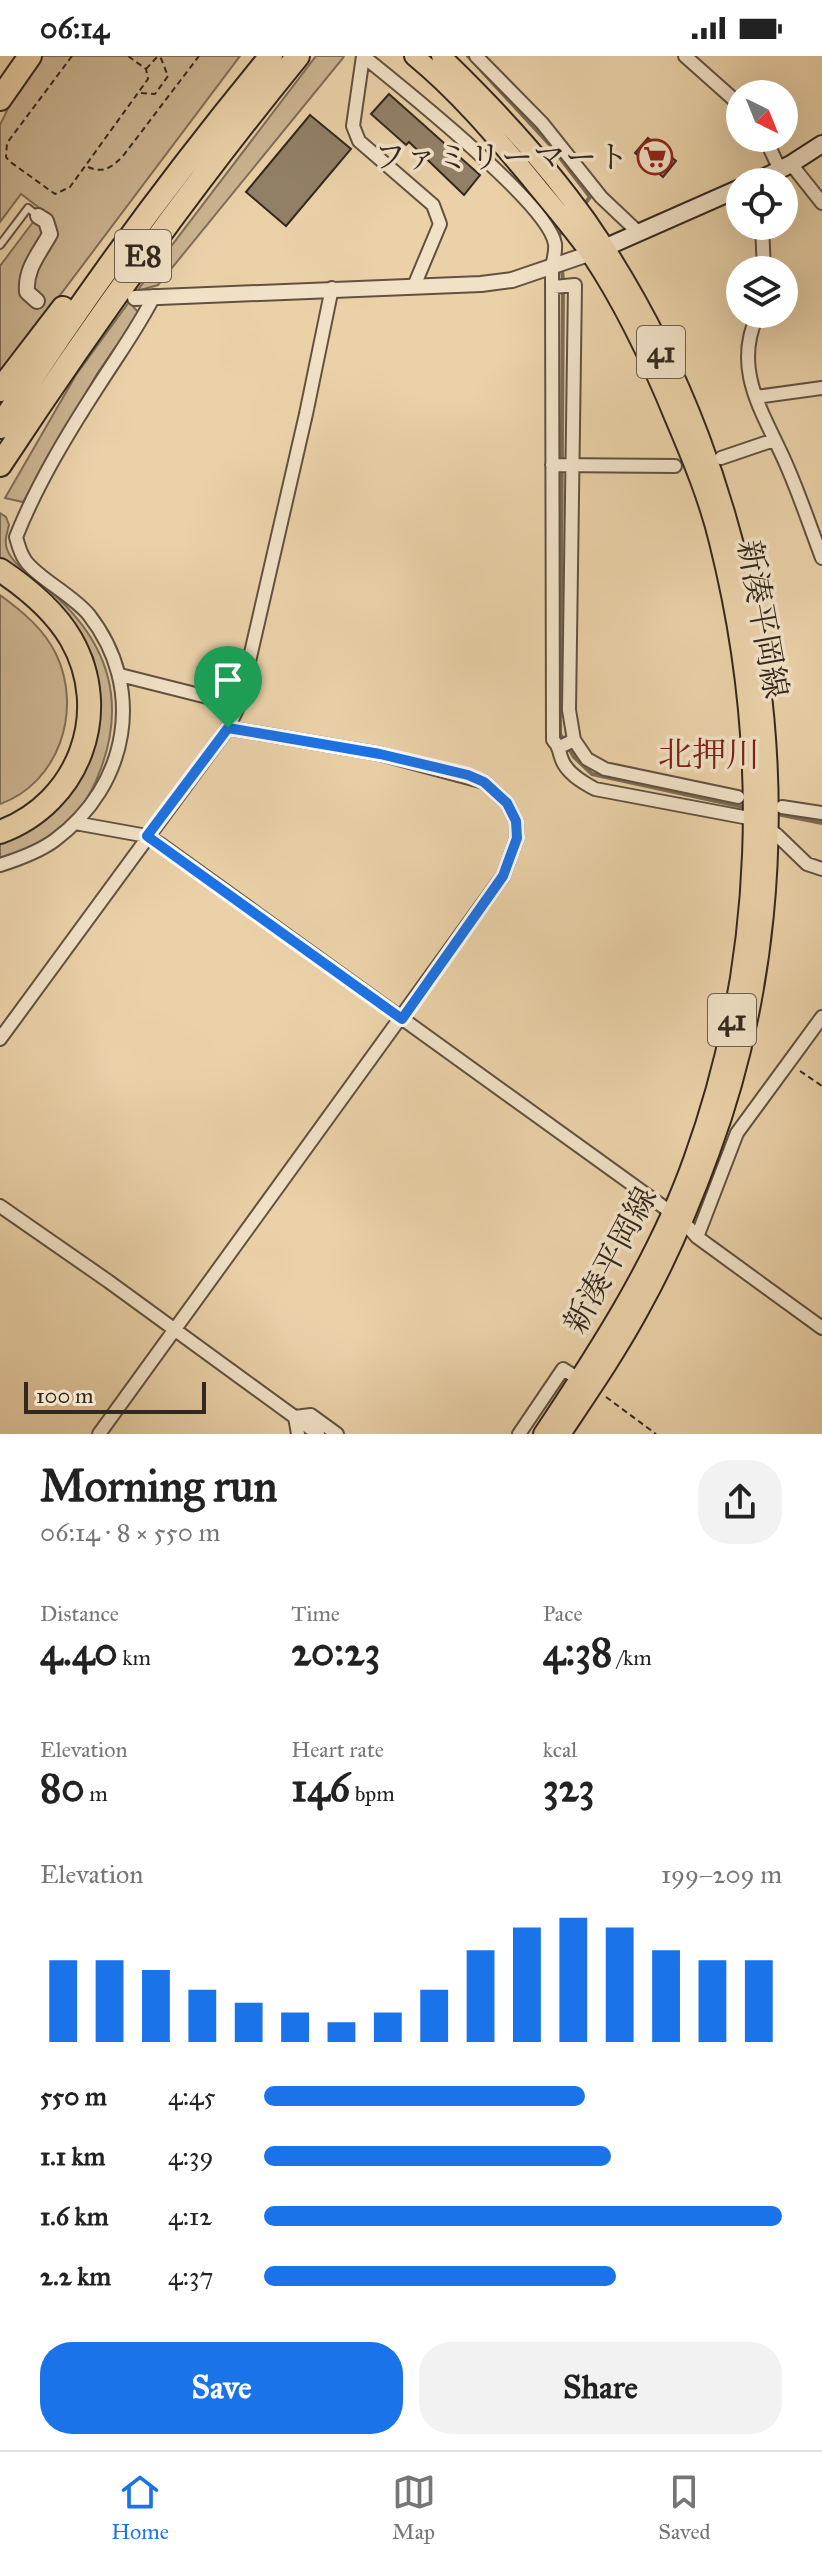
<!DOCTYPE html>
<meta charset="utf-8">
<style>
body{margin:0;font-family:"IM FELL Great Primer","Noto Serif JP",serif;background:#f2f2f2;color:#222;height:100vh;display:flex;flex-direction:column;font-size:30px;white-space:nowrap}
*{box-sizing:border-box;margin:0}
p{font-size:26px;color:#767676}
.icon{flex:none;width:44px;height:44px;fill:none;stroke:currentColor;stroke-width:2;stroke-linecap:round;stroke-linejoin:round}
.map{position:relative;height:1378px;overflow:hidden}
.panel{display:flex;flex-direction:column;background:#fff;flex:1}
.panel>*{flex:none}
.needle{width:52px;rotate:137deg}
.buttons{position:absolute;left:726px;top:24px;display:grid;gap:16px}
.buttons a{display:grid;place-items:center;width:72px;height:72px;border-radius:50%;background:#fff;box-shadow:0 8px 32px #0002;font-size:40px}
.scale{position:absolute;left:24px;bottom:20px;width:182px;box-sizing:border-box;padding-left:8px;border:4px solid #33281e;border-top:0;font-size:22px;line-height:28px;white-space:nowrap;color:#33281e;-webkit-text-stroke:6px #f1e1c6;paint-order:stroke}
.pin{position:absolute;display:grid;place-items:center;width:68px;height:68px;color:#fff;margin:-82px -34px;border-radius:50% 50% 50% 0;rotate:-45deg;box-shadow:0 0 8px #0007}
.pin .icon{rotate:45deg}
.round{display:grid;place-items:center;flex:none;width:84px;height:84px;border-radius:32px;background:#f2f2f2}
.summary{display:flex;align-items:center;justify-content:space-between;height:136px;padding:0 40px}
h1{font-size:44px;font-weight:700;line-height:60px}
.metrics{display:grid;grid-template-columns:repeat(3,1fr);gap:12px;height:136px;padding:8px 40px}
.metrics div{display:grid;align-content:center}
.metrics b{font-size:40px;font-weight:700}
.metrics small{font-size:22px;font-weight:400}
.metrics p{font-size:22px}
.chart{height:224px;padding:16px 40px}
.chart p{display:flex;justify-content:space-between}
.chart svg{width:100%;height:144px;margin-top:8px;stroke:#1a73e8;stroke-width:6}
.cta{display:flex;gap:16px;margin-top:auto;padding:16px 40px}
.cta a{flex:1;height:92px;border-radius:32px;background:#1a73e8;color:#fff;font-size:32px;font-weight:700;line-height:92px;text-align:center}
.cta a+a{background:#f2f2f2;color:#222}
ul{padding:0 40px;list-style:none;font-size:26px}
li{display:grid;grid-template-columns:128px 96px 1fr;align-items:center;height:60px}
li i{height:20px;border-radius:10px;background:#1a73e8}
.status{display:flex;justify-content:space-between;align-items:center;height:56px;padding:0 40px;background:#fff;direction:ltr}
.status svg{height:22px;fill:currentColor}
.menu{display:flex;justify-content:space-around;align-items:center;height:112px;border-top:2px solid #e0e0e0;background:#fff;font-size:22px;color:#767676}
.menu a{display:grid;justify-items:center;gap:4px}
.menu .on{color:#1a73e8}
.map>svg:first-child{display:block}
.green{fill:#cbb491;stroke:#7f6e58;stroke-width:2}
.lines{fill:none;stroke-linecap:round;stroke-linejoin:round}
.stream{stroke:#7c6b55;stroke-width:4}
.building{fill:#928066;stroke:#33281e;stroke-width:2}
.service-casing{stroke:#615240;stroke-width:10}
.minor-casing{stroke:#615240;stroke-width:16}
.tertiary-casing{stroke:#615240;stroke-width:18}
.secondary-casing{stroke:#33281e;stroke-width:20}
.primary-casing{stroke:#33281e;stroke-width:22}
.motorway-casing{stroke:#33281e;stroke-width:26}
.path{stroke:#33281e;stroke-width:2;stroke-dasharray:6 4;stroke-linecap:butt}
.service{stroke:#f1e1c6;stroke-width:6}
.minor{stroke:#f1e1c6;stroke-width:12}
.tertiary{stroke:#f1e1c6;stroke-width:14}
.secondary{stroke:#f1e1c6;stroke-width:16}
.primary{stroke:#ead1a8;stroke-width:18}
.motorway{stroke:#ead1a8;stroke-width:22}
.route-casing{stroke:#fff;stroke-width:16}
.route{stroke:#1a73e8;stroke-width:10}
.labels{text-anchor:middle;stroke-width:7;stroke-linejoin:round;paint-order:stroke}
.shield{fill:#f1e1c6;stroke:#6c6050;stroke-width:2}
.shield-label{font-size:30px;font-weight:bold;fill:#33281e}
.poi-label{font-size:32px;fill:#33281e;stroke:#f1e1c6;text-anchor:end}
.street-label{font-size:32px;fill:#33281e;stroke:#f1e1c6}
.neighbourhood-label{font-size:34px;fill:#7a1f14;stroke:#f1e1c6}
</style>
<div class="status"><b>06:14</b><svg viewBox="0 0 49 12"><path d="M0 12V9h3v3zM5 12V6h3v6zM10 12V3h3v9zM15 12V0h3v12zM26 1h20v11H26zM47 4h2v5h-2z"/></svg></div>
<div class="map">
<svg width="822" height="1378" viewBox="0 0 822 1378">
<rect width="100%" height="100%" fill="#ead1a8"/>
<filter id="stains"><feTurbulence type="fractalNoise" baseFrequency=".0025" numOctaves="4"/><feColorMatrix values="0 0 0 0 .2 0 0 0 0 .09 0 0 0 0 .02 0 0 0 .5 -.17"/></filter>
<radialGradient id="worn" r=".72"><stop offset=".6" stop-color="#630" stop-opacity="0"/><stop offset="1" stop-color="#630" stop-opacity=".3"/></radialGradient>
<path class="green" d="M39,0H240L0,319V210L42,154L21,138L0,166V69L22,23Z
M316,0H344L343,2L158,229L137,235Z
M129,246L139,257L97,318L23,446L5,442L76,319Z
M0,457L6,461L9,469C7,477 4,485 7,493C13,510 37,524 50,535C109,586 128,647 98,720C80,766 46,789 0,803V785L22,776L98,655V625L93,601L79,577L0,503Z
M0,539C22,555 44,573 56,598C83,654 59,727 0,748Z"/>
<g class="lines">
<path class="stream" d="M468,0L551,90L590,141L583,150
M565,172L559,179L563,225L560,678L574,701L592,718L748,752
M772,757L822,767"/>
</g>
<path class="building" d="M389,38L480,119L464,139L409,86L406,89L371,58Z
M310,59L351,93L286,170L246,136Z
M648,82L676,105L663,121L635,97Z"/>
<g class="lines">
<g class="service-casing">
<path id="service" d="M0,189L28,152L38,160"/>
</g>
<g class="minor-casing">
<path id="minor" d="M363,0C400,30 549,148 555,188C556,195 553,205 552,212L553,684C560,691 558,693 561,701C565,716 582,726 595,733L754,763L777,779L807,808L822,813
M363,0L353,70L359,85L433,149L440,168L414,230
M476,0L542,67L601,141L639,177
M685,0L740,49
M765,82L780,114
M791,108L822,147
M762,170L764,214
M553,231L575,229L569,654L574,684L560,691
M758,258C730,317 767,361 789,415C801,443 811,473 822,502
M756,341L822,332
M721,402L774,384
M552,409L675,410
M120,619L239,649
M574,684L587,703L605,713L738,741
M782,751L822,757
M75,767L147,780L160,788L683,1165L697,1181L822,1272
M0,809C19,803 39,796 55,784C129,729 146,632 89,559C74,540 36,521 25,504C20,497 18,488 16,481C37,428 68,377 99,329C118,299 138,272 154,240
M0,983L228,672L239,649L306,358L332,232
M0,1150L108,1225L318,1378
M697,1181L737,1077L822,961
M99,1378L503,820L517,782L516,765L507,747L484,726L380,698L228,672
M298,1378L295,1361L311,1359L337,1378
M519,1378L563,1313L585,1327"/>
</g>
<g class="tertiary-casing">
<path id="tertiary" d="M135,242L481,228L512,224L600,194
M37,245L27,236C25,213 39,198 50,178L46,165L38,160"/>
</g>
<g class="secondary-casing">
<path id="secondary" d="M755,126L791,108L822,88
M604,192L740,132"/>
</g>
<g class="primary-casing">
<path id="primary" d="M414,0C458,36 494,79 530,122C551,148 573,173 592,200C626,251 652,307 675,363C692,403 709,444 719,486C770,689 765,906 693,1104C658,1202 601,1291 543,1378
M441,0C493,50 545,106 587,165C770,430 822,793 710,1096C691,1148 669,1200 642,1249C618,1294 589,1336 561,1378"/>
</g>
<g class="motorway-casing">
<path id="motorway" d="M0,43L30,0
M0,334L63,252
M0,371C82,242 174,118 271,0
M0,409C93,268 191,131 298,0
M0,514C27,532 54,554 71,583C113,656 79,747 0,776"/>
</g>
<path class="path" d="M72,0L7,87L6,101L9,105L55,138L70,131L148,23L146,13L128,0
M146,13L158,0
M141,37L155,38L168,20L160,0
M88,111C104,118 112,111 123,100L199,0
M800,1015L822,1030
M606,1341L656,1378"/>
<use href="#service" class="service"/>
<use href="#minor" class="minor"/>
<use href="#tertiary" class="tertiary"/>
<use href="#secondary" class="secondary"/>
<use href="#primary" class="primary"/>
<use href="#motorway" class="motorway"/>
</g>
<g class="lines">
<g class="route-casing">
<path id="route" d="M228,672L380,698L468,719L484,726L507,747L516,765L517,782L503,820L402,963L147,780Z"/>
</g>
<use href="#route" class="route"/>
</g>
<defs>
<g id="supermarket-ring" transform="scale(1.8)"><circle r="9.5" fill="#f1e1c6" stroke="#8f2418" stroke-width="1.5"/><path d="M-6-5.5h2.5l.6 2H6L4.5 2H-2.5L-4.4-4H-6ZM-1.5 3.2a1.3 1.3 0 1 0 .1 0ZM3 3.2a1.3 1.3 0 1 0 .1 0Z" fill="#8f2418"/></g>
</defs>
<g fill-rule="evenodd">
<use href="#supermarket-ring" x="655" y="101"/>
</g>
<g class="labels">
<g class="shield">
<rect x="115" y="174" width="56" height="52" rx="6"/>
<rect x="637" y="270" width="48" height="52" rx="6"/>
<rect x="708" y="938" width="48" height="52" rx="6"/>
</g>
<g class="shield-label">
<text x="143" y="210">E8</text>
<text x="661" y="306">41</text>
<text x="732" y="974">41</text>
</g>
<g class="poi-label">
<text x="629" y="112">ファミリーマート</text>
</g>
<g class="street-label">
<text transform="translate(763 563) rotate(80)" y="11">新湊平岡線</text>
<text transform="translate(610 1204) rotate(-62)" y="11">新湊平岡線</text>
</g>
<g class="neighbourhood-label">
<text x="709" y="710">北押川</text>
</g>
</g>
<rect width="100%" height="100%" filter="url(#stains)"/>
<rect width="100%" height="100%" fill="url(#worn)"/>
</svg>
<div class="buttons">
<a><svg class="needle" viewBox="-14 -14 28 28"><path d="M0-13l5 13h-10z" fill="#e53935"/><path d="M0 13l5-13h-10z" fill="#767676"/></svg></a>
<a><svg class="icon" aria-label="locate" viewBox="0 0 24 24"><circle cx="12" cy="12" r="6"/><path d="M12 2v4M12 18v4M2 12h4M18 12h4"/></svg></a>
<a><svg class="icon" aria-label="layers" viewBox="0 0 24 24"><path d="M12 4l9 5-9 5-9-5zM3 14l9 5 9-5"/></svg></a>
</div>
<div class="scale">100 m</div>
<div class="pin" style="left:228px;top:672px;background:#1e9e55"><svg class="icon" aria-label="arrive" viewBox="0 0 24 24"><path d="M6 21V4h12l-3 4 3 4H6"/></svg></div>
</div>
<section class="panel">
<div class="summary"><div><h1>Morning run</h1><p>06:14 · 8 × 550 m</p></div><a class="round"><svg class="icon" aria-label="share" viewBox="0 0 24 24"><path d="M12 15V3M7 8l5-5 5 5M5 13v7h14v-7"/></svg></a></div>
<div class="metrics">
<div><p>Distance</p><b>4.40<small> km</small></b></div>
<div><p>Time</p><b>20:23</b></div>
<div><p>Pace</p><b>4:38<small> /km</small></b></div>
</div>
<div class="metrics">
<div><p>Elevation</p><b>80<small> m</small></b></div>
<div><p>Heart rate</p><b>146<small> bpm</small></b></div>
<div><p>kcal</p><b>323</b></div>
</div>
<div class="chart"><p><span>Elevation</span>199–209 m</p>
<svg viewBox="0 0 160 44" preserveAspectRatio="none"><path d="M5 44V19M15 44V19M25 44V22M35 44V28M45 44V32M55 44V35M65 44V38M75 44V35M85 44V28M95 44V16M105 44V9M115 44V6M125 44V9M135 44V16M145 44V19M155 44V19"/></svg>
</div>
<ul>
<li><b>550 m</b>4:45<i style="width:62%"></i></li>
<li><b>1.1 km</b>4:39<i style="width:67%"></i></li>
<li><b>1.6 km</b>4:12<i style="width:100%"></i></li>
<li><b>2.2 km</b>4:37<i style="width:68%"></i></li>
</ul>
<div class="cta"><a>Save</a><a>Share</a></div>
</section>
<nav class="menu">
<a class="on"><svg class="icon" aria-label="home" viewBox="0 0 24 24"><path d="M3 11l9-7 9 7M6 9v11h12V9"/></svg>Home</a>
<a><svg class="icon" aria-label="map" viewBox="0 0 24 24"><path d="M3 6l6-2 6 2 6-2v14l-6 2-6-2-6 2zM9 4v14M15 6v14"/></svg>Map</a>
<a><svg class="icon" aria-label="saved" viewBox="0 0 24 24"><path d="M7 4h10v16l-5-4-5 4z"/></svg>Saved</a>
</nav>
